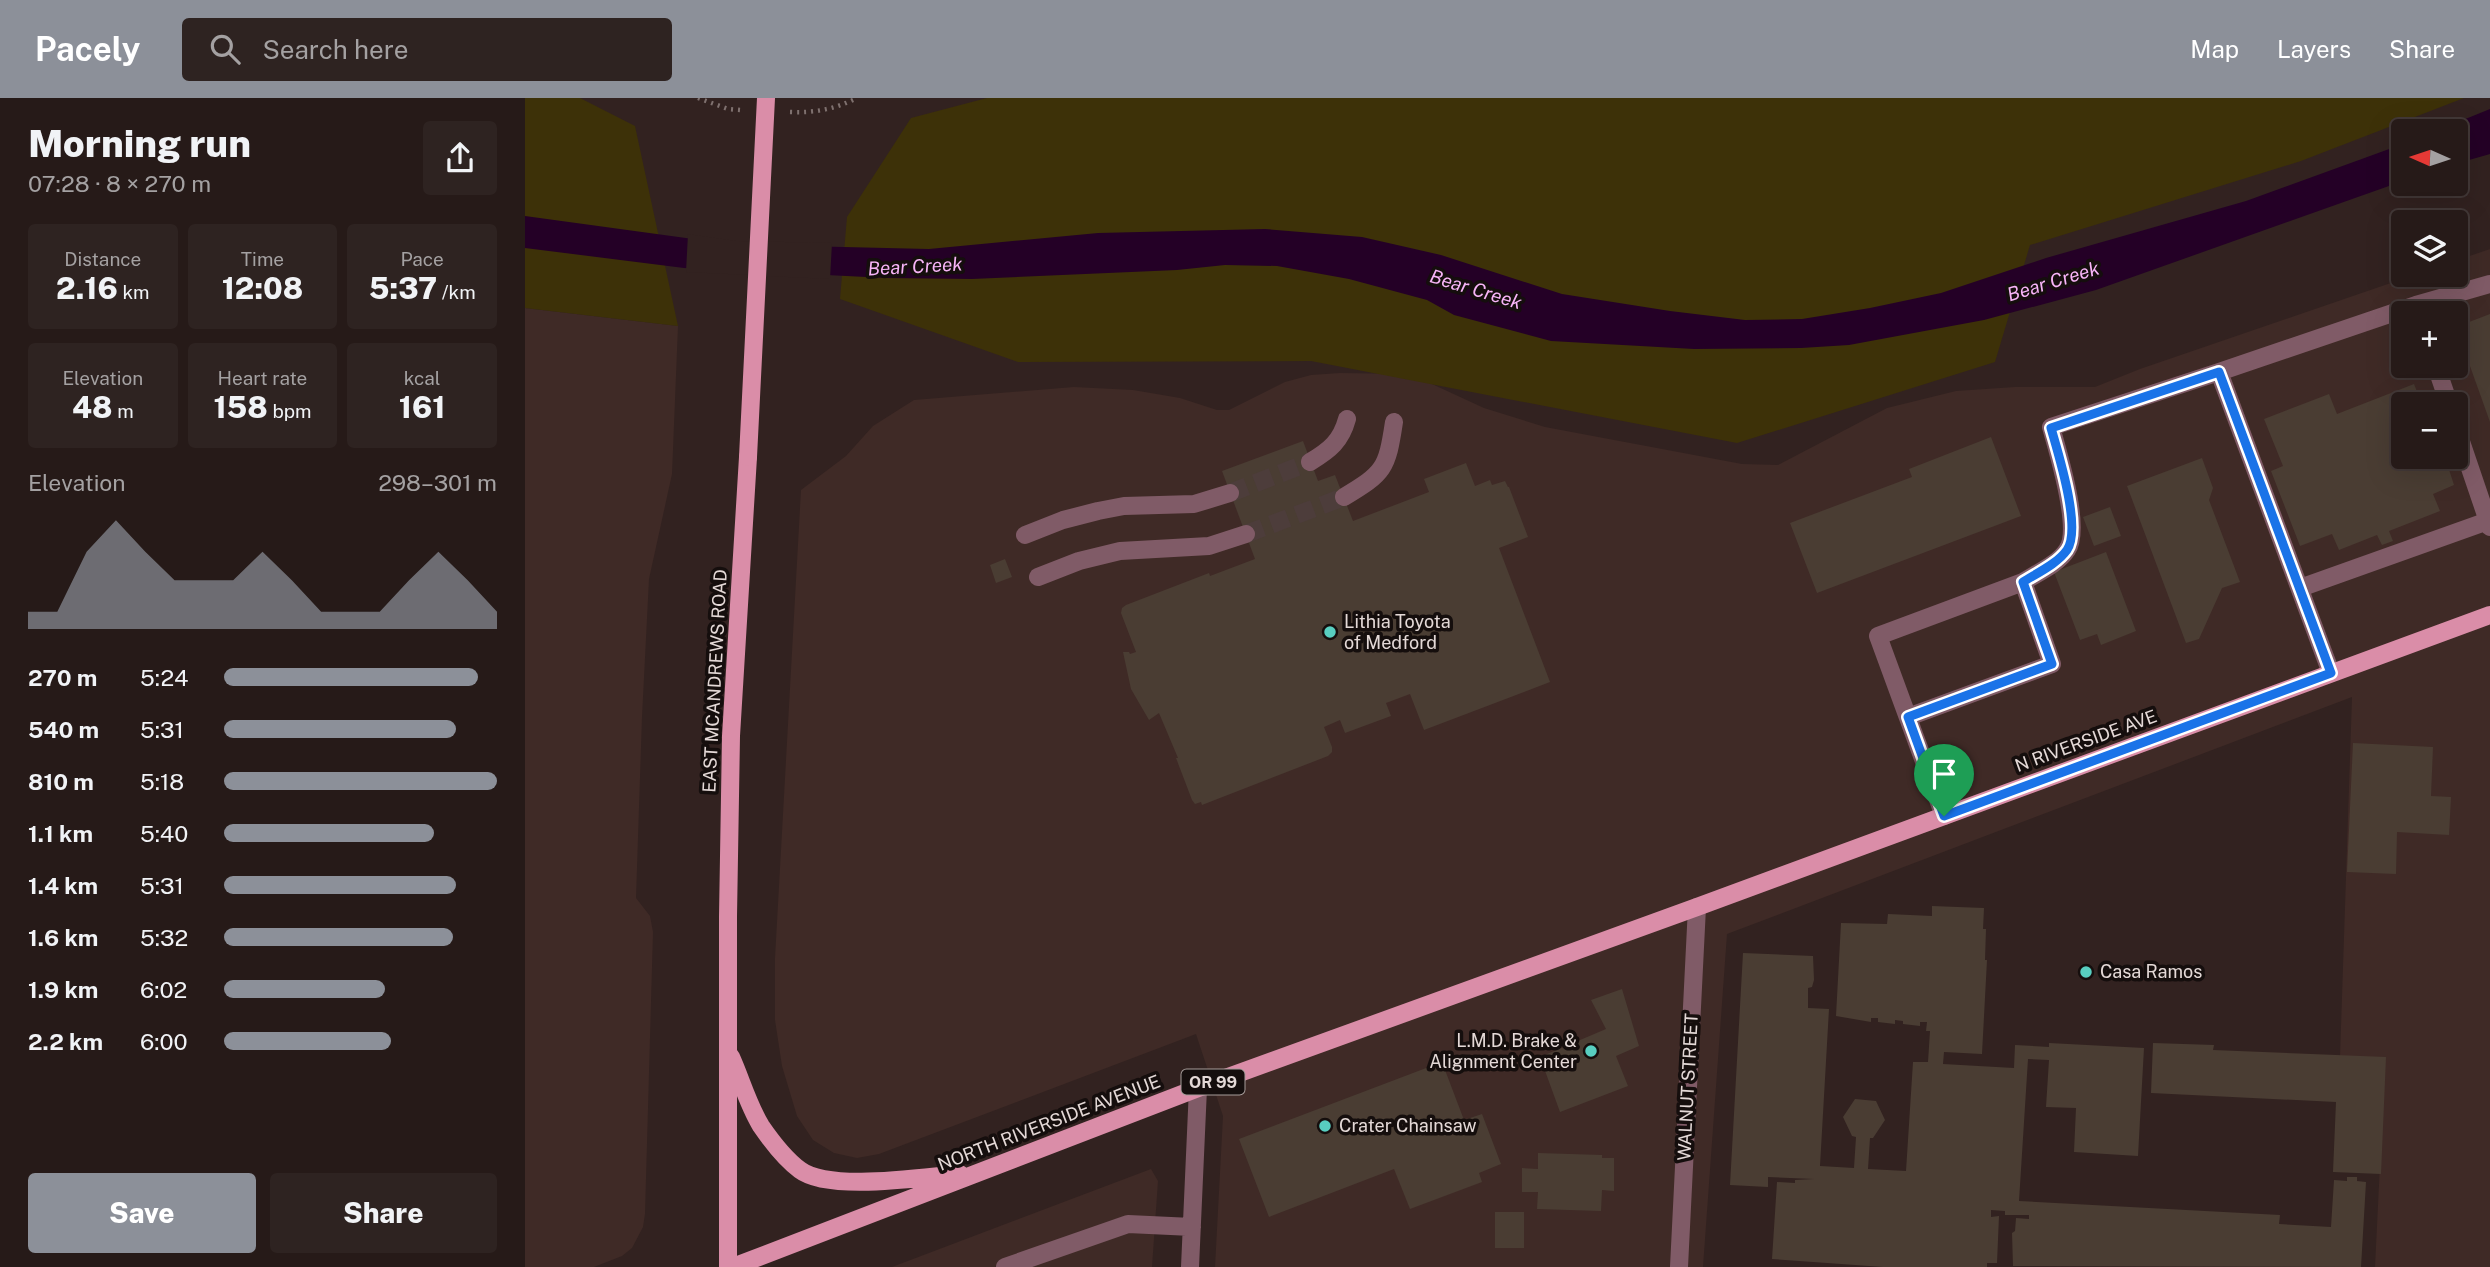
<!DOCTYPE html>
<meta charset="utf-8">
<style>
body{margin:0;font-family:"Public Sans",sans-serif;background:#2e2321;color:#f1f3f6;height:100vh;display:flex;flex-direction:column;font-size:26px;white-space:nowrap}
*{box-sizing:border-box;margin:0}
p{font-size:23px;color:#a4a1a2}
.icon{flex:none;width:38px;height:38px;fill:none;stroke:currentColor;stroke-width:2;stroke-linecap:round;stroke-linejoin:round}
.map{position:relative;flex:1;overflow:hidden}
.panel{display:flex;flex-direction:column;background:#261a18;width:525px}
.panel>*{flex:none}
.needle{width:46px;rotate:273deg}
.controls{position:absolute;left:1866px;top:21px;display:grid;gap:14px}
.controls a{display:grid;place-items:center;width:77px;height:77px;border-radius:7px;background:#261a18;box-shadow:0 7px 28px #0002,0 0 0 2px #423837;font-size:35px}
.pin{position:absolute;display:grid;place-items:center;width:60px;height:60px;color:#fff;margin:-72px -30px;border-radius:50% 50% 50% 0;rotate:-45deg;box-shadow:0 0 7px #0007}
.pin .icon{rotate:45deg}
.round{display:grid;place-items:center;flex:none;width:74px;height:74px;border-radius:7px;background:#2e2321}
.overview{display:flex;align-items:center;justify-content:space-between;height:119px;padding:0 28px}
h1{font-size:38px;font-weight:800;line-height:52px}
.figures{display:grid;grid-template-columns:repeat(3,1fr);gap:10px;height:119px;padding:7px 28px}
.figures div{display:grid;align-content:center;border-radius:7px;background:#2e2321;text-align:center}
.figures b{font-size:30px;font-weight:800}
.figures small{font-size:19px;font-weight:400}
.figures p{font-size:19px}
.chart{height:196px;padding:14px 28px}
.chart p{display:flex;justify-content:space-between}
.chart svg{width:100%;height:126px;margin-top:7px;fill:#8c9099;opacity:.7}
.primary-button{display:flex;gap:14px;margin-top:auto;padding:14px 28px}
.primary-button a{flex:1;height:80px;border-radius:7px;background:#8c9099;color:#fff;font-size:28px;font-weight:800;line-height:80px;text-align:center}
.primary-button a+a{background:#2e2321;color:#f1f3f6}
ul{padding:0 28px;list-style:none;font-size:23px}
li{display:grid;grid-template-columns:112px 84px 1fr;align-items:center;height:52px}
li i{height:18px;border-radius:9px;background:#8c9099}
header{display:flex;align-items:center;gap:42px;box-sizing:border-box;height:98px;padding:0 35px;background:#8c9099;color:#fff}
header strong{font-size:33px}
nav{display:flex;gap:38px;margin-inline-start:auto;font-size:24px}
.search{width:490px;height:63px;background:#2e2321;display:flex;align-items:center;gap:18px;box-sizing:border-box;padding:0 24px;border-radius:7px;color:#a4a1a2;font-size:26px}
main{display:flex;flex:1;min-height:0}
.map>svg:first-child{display:block}
.built{fill:#3f2a26;fill-rule:evenodd}
.green{fill:#3d3108}
.water{fill:#240026}
.pier{fill:#322220}
.building{fill:#4a3d33}
.lines{fill:none;stroke-linecap:round;stroke-linejoin:round}
.minor-tunnel{stroke:#4d3d3b;stroke-width:18;stroke-dasharray:18 9;stroke-linecap:butt}
.path{stroke:#7f716f;stroke-width:4.5;stroke-dasharray:2 5;stroke-linecap:butt}
.minor{stroke:#805b67;stroke-width:18}
.major{stroke:#da8da8;stroke-width:18}
.major-bridge{stroke:#da8da8;stroke-width:18}
.route-casing{stroke:#fff;stroke-width:14}
.route{stroke:#1a73e8;stroke-width:9}
.poi-dot{fill:#58cec0;stroke:#150e0d;stroke-width:2.5}
.labels{text-anchor:middle;stroke-width:7;stroke-linejoin:round;paint-order:stroke}
.shield{fill:#150e0d;stroke:#a69c9a;stroke-width:2}
.shield-label{font-size:16px;font-weight:bold;fill:#e4d9d7}
.poi-label{font-size:18px;fill:#e4d9d7;stroke:#150e0d;text-anchor:start}
.street-label{font-size:18px;fill:#e4d9d7;stroke:#150e0d}
.water-label{font-size:19px;font-style:italic;fill:#f7b4f7;stroke:#150e0d}
</style>
<header>
<strong>Pacely</strong>
<div class="search"><svg class="icon" aria-label="search" viewBox="0 0 24 24"><circle cx="10" cy="10" r="6"/><path d="M15 15l6 6"/></svg>Search here</div>
<nav><a>Map</a><a>Layers</a><a>Share</a></nav>
</header>
<main>
<section class="panel">
<div class="overview"><div><h1>Morning run</h1><p>07:28 · 8 × 270 m</p></div><a class="round"><svg class="icon" aria-label="share" viewBox="0 0 24 24"><path d="M12 15V3M7 8l5-5 5 5M5 13v7h14v-7"/></svg></a></div>
<div class="figures">
<div><p>Distance</p><b>2.16<small> km</small></b></div>
<div><p>Time</p><b>12:08</b></div>
<div><p>Pace</p><b>5:37<small> /km</small></b></div>
</div>
<div class="figures">
<div><p>Elevation</p><b>48<small> m</small></b></div>
<div><p>Heart rate</p><b>158<small> bpm</small></b></div>
<div><p>kcal</p><b>161</b></div>
</div>
<div class="chart"><p><span>Elevation</span>298–301 m</p>
<svg viewBox="0 0 160 44" preserveAspectRatio="none"><path d="M0 44V38L10 38L20 17L30 6L40 17L50 27L60 27L70 27L80 17L90 27L100 38L110 38L120 38L130 27L140 17L150 27L160 38V44z"/></svg>
</div>
<ul>
<li><b>270 m</b>5:24<i style="width:93%"></i></li>
<li><b>540 m</b>5:31<i style="width:85%"></i></li>
<li><b>810 m</b>5:18<i style="width:100%"></i></li>
<li><b>1.1 km</b>5:40<i style="width:77%"></i></li>
<li><b>1.4 km</b>5:31<i style="width:85%"></i></li>
<li><b>1.6 km</b>5:32<i style="width:84%"></i></li>
<li><b>1.9 km</b>6:02<i style="width:59%"></i></li>
<li><b>2.2 km</b>6:00<i style="width:61%"></i></li>
</ul>
<div class="primary-button"><a>Save</a><a>Share</a></div>
</section>
<div class="map">
<svg width="1965" height="1169" viewBox="0 0 1965 1169">
<rect width="100%" height="100%" fill="#322220"/>
<path class="built" d="M1965,151V1169H1850L1860,963L1815,959L1827,599L1202,836L1178,1169H690L698,1018L671,936L354,1056L332,1060L309,1055L288,1042L272,1018L257,968L250,922V860L276,392L321,358L348,328L389,302L549,289L608,292L655,300L692,312H704L760,284L786,277L815,275L878,276L894,280L959,310L1020,329L1217,366L1253,367L1362,310L1431,293L1490,289H1570L1615,271L1889,177H1930V163ZM1878,215H1930V268H1878ZM1878,306H1930V359H1878Z
M0,210L153,228L147,376L124,481L117,619L111,800L125,818L128,834L120,1116L118,1129L107,1150L97,1158L69,1169H0Z
M626,1071L633,1083L627,1169H367Z"/>
<path class="green" d="M0,0H55L110,28L153,228L0,210Z
M462,0H1939L1776,63L1505,147L1470,264L1212,345L786,263L493,264L315,201L322,119L386,20Z"/>
<path class="water" d="M1965,11V56L1930,66V33H1911Z
M1878,46V83L1571,192L1459,222L1324,247L1276,250L1169,251L1026,243L929,217L902,202L824,181L752,168L700,167L652,172L447,181L361,180L159,170L0,150V118L212,147L276,148L404,151L573,135L740,131L837,139L916,157L1037,196L1145,213L1220,222L1277,221L1345,210L1416,195L1521,160L1721,103Z"/>
<path class="pier" d="M163,136L212,143L307,145L305,181L161,174Z"/>
<path class="building" d="M1965,216V324L1931,229Z
M1889,286L1897,306H1878V359H1920L1929,387L1908,396L1915,413L1864,433L1868,443L1857,447L1852,437L1814,452L1807,436L1775,448L1746,373L1758,368L1739,321L1804,296L1812,316Z
M1466,339L1496,418L1292,495L1265,425L1387,379L1384,371Z
M778,343L793,383L810,377L828,423L904,394L899,381L941,365L950,388L965,382L967,387L980,383L983,389H984L1003,439L974,450L1025,584L899,632L885,596L861,605L866,618L820,635L815,622L799,629L807,649V654L803,658L677,707L676,704L670,706L667,702L651,660H653L634,615L624,622L606,591L598,554H604L605,556L611,554L596,515L597,510L601,507L684,475L685,478L730,461L697,373Z
M1677,360L1688,390L1684,402L1715,484L1697,490L1674,541L1661,545L1602,388Z
M1585,409L1596,438L1569,448L1558,419Z
M1581,454L1611,533L1576,547L1572,536L1555,542L1529,474Z
M480,461L487,479L471,485L465,467Z
M1828,645L1908,649L1906,698L1926,699L1924,737L1872,734L1871,776L1822,774Z
M1407,808L1459,810L1458,831H1461L1460,862H1462L1457,956L1419,954L1418,966L1489,970L1490,947L1524,949V945L1619,950L1613,1058L1549,1054L1551,1010L1521,1009L1524,962L1503,961L1494,1103L1755,1117L1754,1126L1806,1129L1809,1082L1822,1083V1079H1832V1083L1841,1084L1836,1169L1488,1168L1487,1135L1490,1133L1491,1120L1504,1121V1117H1480V1113L1466,1112V1119L1474,1118L1472,1165H1462V1169H1358L1247,1161L1252,1084L1270,1085V1082L1289,1081L1243,1079V1089L1205,1087L1218,855L1288,858L1289,882L1287,889L1283,890V910L1304,911L1295,1068L1329,1070L1331,1039L1327,1038L1318,1019L1330,1001L1351,1003L1360,1022L1348,1040H1345L1343,1071L1381,1073L1388,964H1403L1405,933H1401L1402,924H1395V928L1378,926V923L1370,922V926L1353,924V920H1346V924L1311,918L1316,825L1362,826L1363,816L1407,818Z
M1097,891L1114,948L1091,958L1103,988L1035,1014L1015,959L1081,931L1066,902Z
M1628,945L1689,947L1688,952L1861,959L1856,1076L1808,1074L1811,1004L1626,995Z
M917,964L939,1022L957,1016L976,1066L954,1075L957,1084L885,1111L869,1071L744,1119L714,1041Z
M1013,1055L1077,1057V1060H1089V1093L1077,1092L1076,1113L1012,1111L1013,1094H997V1070L1013,1071Z
M970,1114H999V1150H970Z"/>
<g class="lines">
<path class="minor-tunnel" d="M705,395L785,364
M721,436L819,399"/>
<path class="path" d="M173,0L203,11L215,12
M265,14C290,15 310,11 332,0"/>
<path class="minor" d="M1891,207L1965,186
M1911,268L1924,306
M1930,326L1965,429
M785,364C805,352 816,343 822,321
M819,399C859,375 862,371 869,324
M500,437L538,422L573,413L599,408L669,406L705,395
M513,479L554,463L595,453L684,448L721,436
M1498,484C1512,475 1533,466 1542,452C1557,431 1533,355 1526,329L1694,274
M1775,490L1963,423
M1806,575L1694,274L1891,207L1893,215
M1383,619L1527,566L1498,484L1353,538L1419,718
M480,1169L603,1126L667,1129
M665,1169L673,990
M1154,1169L1172,809"/>
<path class="major" d="M206,959C216,981 223,1007 236,1028C247,1044 260,1061 275,1072C304,1094 398,1079 435,1076
M203,1169V819L206,638L223,359
M208,1169L673,990L1172,809L1965,517"/>
<path class="major-bridge" d="M223,359L241,0"/>
</g>
<g class="lines">
<g class="route-casing">
<path id="route" d="M1694,274L1806,575L1419,718L1383,619L1527,566L1498,484C1512,475 1532,466 1542,452C1557,430 1533,355 1526,330Z"/>
</g>
<use href="#route" class="route"/>
</g>
<g class="poi-dot">
<circle cx="805" cy="534" r="7"/>
<circle cx="1561" cy="874" r="7"/>
<circle cx="1066" cy="953" r="7"/>
<circle cx="800" cy="1028" r="7"/>
</g>
<g class="labels">
<rect class="shield" x="656.5" y="971.5" width="63" height="25" rx="5"/>
<g class="shield-label">
<text x="688" y="990">OR 99</text>
</g>
<g class="poi-label">
<text x="819" y="530">Lithia Toyota<tspan x="819" dy="21">of Medford</tspan></text>
<text x="1575" y="880">Casa Ramos</text>
<text x="1052" y="949" text-anchor="end">L.M.D. Brake &amp;<tspan x="1052" dy="21">Alignment Center</tspan></text>
<text x="814" y="1034">Crater Chainsaw</text>
</g>
<g class="street-label">
<text transform="translate(190 583) rotate(-87)" y="6">EAST MCANDREWS ROAD</text>
<text transform="translate(1561 643) rotate(-20)" y="6">N RIVERSIDE AVE</text>
<text transform="translate(1163 989) rotate(-87)" y="6">WALNUT STREET</text>
<text transform="translate(524 1025) rotate(-21)" y="6">NORTH RIVERSIDE AVENUE</text>
</g>
<g class="water-label">
<text transform="translate(390 168) rotate(-3)" y="7">Bear Creek</text>
<text transform="translate(1528 183) rotate(-17)" y="7">Bear Creek</text>
<text transform="translate(951 191) rotate(17)" y="7">Bear Creek</text>
</g>
</g>
</svg>
<div class="controls">
<a><svg class="needle" viewBox="-14 -14 28 28"><path d="M0-13l5 13h-10z" fill="#e53935"/><path d="M0 13l5-13h-10z" fill="#a4a1a2"/></svg></a>
<a><svg class="icon" aria-label="layers" viewBox="0 0 24 24"><path d="M12 4l9 5-9 5-9-5zM3 14l9 5 9-5"/></svg></a>
<a>+</a>
<a>−</a>
</div>
<div class="pin" style="left:1419px;top:718px;background:#1e9e55"><svg class="icon" aria-label="arrive" viewBox="0 0 24 24"><path d="M6 21V4h12l-3 4 3 4H6"/></svg></div>
</div>
</main>
